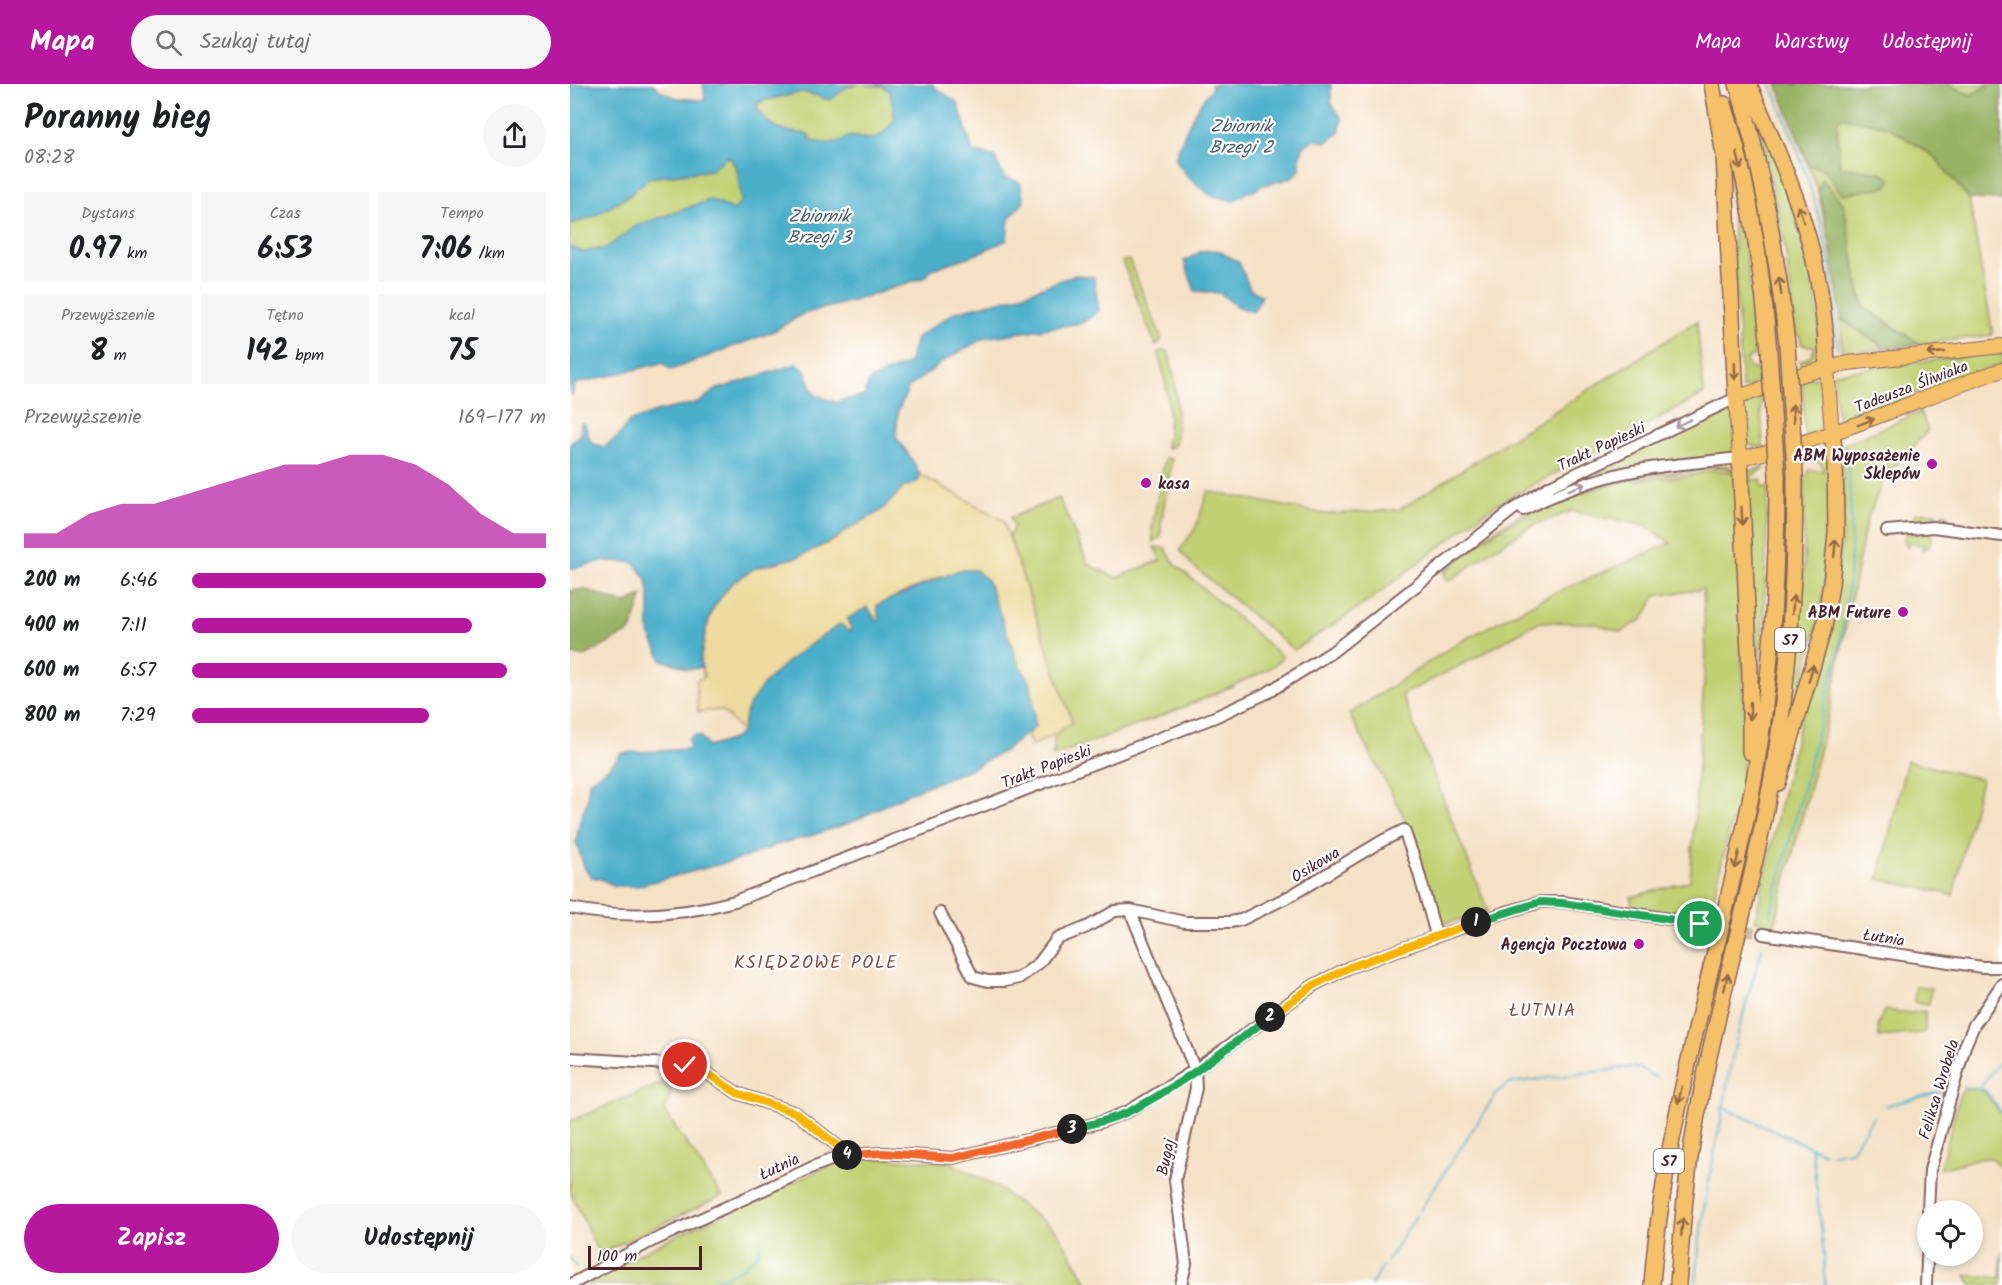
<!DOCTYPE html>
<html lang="pl">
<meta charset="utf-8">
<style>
body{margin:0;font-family:Kalam,sans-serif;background:#f6f6f6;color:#202124;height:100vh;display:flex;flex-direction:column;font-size:22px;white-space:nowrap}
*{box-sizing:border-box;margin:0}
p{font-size:20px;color:#757577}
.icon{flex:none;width:33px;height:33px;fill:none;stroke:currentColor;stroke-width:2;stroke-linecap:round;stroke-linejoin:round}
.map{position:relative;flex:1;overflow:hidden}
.details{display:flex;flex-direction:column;background:#fff;width:570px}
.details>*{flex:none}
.fabs{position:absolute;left:1347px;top:1116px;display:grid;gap:12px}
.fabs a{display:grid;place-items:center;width:66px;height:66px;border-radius:50%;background:#fff;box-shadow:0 3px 9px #0003;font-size:30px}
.scale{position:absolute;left:18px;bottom:15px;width:114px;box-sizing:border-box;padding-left:6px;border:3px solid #4a1f2b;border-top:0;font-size:16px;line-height:21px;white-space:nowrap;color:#4a1f2b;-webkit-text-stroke:4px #fff;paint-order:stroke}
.pin{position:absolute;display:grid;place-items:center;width:51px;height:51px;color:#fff;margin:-26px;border:3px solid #fff;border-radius:50%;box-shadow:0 2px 6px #0007}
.km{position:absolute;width:30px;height:30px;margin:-15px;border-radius:50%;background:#222;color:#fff;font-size:16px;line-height:30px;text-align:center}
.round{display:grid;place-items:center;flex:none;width:63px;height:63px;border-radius:32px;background:#f6f6f6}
.headline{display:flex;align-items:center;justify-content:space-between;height:102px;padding:0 24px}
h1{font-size:33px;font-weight:700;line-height:45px}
.figures{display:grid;grid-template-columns:repeat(3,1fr);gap:9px;height:102px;padding:6px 24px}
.figures div{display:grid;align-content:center;border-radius:0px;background:#f6f6f6;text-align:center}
.figures b{font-size:30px;font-weight:700}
.figures small{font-size:16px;font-weight:400}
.figures p{font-size:16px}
.chart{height:168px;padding:12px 24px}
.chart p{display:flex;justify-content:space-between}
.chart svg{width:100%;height:108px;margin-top:6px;fill:#b5179e;opacity:.7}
.button{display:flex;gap:12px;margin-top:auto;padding:12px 24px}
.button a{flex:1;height:69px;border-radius:36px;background:#b5179e;color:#fff;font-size:24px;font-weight:700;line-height:69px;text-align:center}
.button a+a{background:#f6f6f6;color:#202124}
ul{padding:0 24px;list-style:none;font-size:20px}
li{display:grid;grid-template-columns:96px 72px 1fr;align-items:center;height:45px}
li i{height:15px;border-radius:8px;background:#b5179e}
header{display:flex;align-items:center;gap:36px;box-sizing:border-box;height:84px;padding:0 30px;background:#b5179e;color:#fff}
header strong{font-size:28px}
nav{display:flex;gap:33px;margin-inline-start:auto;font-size:21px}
.search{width:420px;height:54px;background:#f6f6f6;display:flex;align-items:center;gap:15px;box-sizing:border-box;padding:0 21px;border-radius:33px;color:#757577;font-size:22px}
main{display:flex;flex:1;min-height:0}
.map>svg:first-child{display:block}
.green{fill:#c1d073;stroke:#86784f;stroke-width:1.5}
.forest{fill:#98b265;stroke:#716848;stroke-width:1.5}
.sand{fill:#eeda9e;stroke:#9c7c64;stroke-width:1.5}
.water{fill:#4bafca;stroke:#4a677a;stroke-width:1.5}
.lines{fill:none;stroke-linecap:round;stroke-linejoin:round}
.stream{stroke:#4bafca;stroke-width:2}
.minor-tunnel{stroke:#d3baa7;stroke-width:10;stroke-dasharray:10 5;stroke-linecap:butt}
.minor-casing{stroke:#866361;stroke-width:14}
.major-casing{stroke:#866361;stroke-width:16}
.highway-casing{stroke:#866361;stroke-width:18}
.minor{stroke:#fff;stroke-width:10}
.major{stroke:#f4c16b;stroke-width:14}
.highway{stroke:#f4c16b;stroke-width:15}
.highway-bridge-casing{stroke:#866361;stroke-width:18;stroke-linecap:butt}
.highway-bridge{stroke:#f4c16b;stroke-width:15}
.oneway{stroke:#966848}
.oneway2{stroke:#ae9aa0}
.split-1-casing{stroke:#fff;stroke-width:12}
.split-2-casing{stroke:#fff;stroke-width:12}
.split-3-casing{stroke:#fff;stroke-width:12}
.split-4-casing{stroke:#fff;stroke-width:12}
.split-5-casing{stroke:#fff;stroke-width:12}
.split-1{stroke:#22a559;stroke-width:8}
.split-2{stroke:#f5b400;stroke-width:8}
.split-3{stroke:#22a559;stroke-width:8}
.split-4{stroke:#f0652b;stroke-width:8}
.split-5{stroke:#f5b400;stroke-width:8}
.poi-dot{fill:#b5179e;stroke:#fff;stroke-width:2}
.labels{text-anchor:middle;stroke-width:4.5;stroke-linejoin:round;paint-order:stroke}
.shield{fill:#fff;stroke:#80626b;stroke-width:1.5}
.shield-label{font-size:15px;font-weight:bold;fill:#4a1f2b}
.street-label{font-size:16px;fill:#4a1f2b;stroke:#fff}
.poi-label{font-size:16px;font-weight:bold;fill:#4a1f2b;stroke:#fff;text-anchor:end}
.water-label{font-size:18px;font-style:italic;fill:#4a6073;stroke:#fff}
.neighbourhood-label{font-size:18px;letter-spacing:1.5px;fill:#834e47;stroke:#fff}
</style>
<header>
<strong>Mapa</strong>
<div class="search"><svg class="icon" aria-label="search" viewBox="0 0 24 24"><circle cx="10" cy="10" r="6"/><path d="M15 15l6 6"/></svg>Szukaj tutaj</div>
<nav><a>Mapa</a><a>Warstwy</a><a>Udostępnij</a></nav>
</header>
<main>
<section class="details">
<div class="headline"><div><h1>Poranny bieg</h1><p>08:28</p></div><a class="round"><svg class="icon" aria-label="share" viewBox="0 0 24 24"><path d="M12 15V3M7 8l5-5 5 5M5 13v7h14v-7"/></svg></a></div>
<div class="figures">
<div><p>Dystans</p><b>0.97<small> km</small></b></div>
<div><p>Czas</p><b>6:53</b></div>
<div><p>Tempo</p><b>7:06<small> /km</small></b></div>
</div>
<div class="figures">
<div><p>Przewyższenie</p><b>8<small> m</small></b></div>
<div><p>Tętno</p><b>142<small> bpm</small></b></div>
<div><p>kcal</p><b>75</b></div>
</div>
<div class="chart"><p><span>Przewyższenie</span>169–177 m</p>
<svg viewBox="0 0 160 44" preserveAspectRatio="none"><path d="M0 44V38L10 38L20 30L30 26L40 26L50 22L60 18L70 14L80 10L90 10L100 6L110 6L120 10L130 18L140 30L150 38L160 38V44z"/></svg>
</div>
<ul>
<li><b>200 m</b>6:46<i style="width:100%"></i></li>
<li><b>400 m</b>7:11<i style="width:79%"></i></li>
<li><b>600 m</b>6:57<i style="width:89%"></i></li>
<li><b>800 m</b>7:29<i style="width:67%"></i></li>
</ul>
<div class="button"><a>Zapisz</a><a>Udostępnij</a></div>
</section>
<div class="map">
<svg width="1432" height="1201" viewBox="0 0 1432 1201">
<rect width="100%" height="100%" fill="#fff"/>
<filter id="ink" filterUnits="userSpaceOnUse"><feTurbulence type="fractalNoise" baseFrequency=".0167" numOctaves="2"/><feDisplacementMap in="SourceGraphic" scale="12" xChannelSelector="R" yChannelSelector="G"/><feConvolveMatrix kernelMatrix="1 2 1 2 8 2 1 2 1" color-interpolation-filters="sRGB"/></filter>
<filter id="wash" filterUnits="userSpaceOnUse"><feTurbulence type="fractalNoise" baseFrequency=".008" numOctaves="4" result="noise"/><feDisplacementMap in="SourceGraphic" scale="24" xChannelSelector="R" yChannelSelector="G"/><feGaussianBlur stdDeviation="1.35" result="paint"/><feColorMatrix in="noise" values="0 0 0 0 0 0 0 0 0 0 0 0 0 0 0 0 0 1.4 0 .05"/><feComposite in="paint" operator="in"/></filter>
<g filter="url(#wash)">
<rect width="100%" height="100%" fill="#f5e1c6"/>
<path class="green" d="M289,0L312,2L320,7L325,35C309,57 307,57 280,52C268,60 256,61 242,57L238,50C212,48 200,45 186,23L190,18L233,8L260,16L277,3Z
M1377,0H1420L1401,11Z
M1271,33L1319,43L1365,73L1399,115L1423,251L1350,260L1295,224L1252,96L1248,107L1238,81L1321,96L1311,88L1270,83L1267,39Z
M1188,34L1203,69L1241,181L1254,278L1231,286L1230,277C1238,275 1244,271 1244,262L1232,261L1230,253L1226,250L1215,162Z
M158,72C171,87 170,100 171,119L164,126L140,116L66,142L36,164L13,168L0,163V140L23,133L58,113L79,94L141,86Z
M1159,81C1175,141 1179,202 1189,263L1184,264V272L1176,276L1179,284L1188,286L1189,299L1172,305Z
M559,176L592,255L586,262L552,177Z
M1271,235L1315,264L1272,270Z
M1127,237L1134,310L922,423L796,519L724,566L622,481L610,466L625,445L638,407L755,430L829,426Z
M594,267H598C607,298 609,329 605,361L596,365C602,333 597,298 588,268Z
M1432,267V280L1358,305L1268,341L1263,290L1265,289Z
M1246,293L1255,300L1257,341L1253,346L1235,353L1232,295Z
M1190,309L1193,364C1175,364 1174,353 1173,338C1172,332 1171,325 1174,319C1177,313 1184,311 1190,309Z
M1160,322L1163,323L1165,364L1161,370L1071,381L1030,389L1027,388V386Z
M1350,328L1358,346L1314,395L1296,438L1260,624L1204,843L1200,846L1195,844L1196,839L1185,836L1210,722L1270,471L1274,426L1271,362Z
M1259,365L1262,437L1250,531L1221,639L1234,488V394L1237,393L1239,386L1254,387L1250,379L1237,371Z
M595,374L602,375L591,440V453L583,458L582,444Z
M1155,381L1165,386C1158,386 1153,383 1147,383C1133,382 1119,389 1106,390C1027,394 946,422 886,475C881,480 878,485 873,489L876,482C934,436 987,404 1062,393C1072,391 1084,388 1094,388C1103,388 1112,389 1121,388L1124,384Z
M1195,383L1194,385L1184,390L1180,397L1191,395L1193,404L1198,403L1194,529L1185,616L1174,388Z
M1144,386L1166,389L1175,661L1172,696L1164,739H1161L1140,830L1129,829L1128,833L1062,822L1061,813L1120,797L1136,569L1133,505L1086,512L1073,535L1051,548L1024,539L968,538L910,571L832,611L918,827L878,839L866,837L849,776L833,731L779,630L888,559L978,512L1101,459L1075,442L1001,427L959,443L924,465L879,497L874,491C879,487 882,482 887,478C933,435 997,409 1058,397C1075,394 1092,394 1108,393C1121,392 1132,388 1144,386Z
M489,414L518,480L546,494L591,476L584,463L595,464L606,481L713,573C701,587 679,594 662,602C604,629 543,650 483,672L485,650L502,638L439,452L444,442L440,434Z
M1345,429H1366L1367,433H1371L1373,429L1376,430L1378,435L1377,437L1346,436L1344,435Z
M1358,448L1362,453L1358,464L1352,466L1353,461L1339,458L1338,463C1334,459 1333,455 1336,450Z
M1337,677L1411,695L1383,811L1308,795Z
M1346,902L1361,904L1359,920L1344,918Z
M1314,926L1340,929L1355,927V947L1353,949L1309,953L1308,941Z
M99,996L100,1012L94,1026L152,1112L29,1170L0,1107V1037Z
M1395,1005H1406L1414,1007L1432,1031V1084L1421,1074L1407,1075L1370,1085L1390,1010Z
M299,1074L379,1078L425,1102L487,1147L519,1201H8L96,1156L265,1079L282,1075Z
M1432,1167V1201H1401L1396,1191L1430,1194Z"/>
<path class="forest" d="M1207,0H1377L1401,11C1411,5 1419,0 1432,1V116L1399,115L1365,73L1319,43L1271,33L1267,39L1270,83L1311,88L1322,96L1316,103L1272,110L1253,85L1238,81Z
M1252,95L1274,121L1290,212L1295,224L1350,260L1315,264L1271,235L1260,160L1248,107Z
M14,505L55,520L73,511L61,547L13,573L0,569V507Z"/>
<path class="sand" d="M349,390L433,436L502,638L485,650L462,662L457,651L465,643L461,599L449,581L417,496L371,492L307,521L310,537L277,535L282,546L176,629L172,648L152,626L128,628L126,597L134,593L130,577L136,545L143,524L161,500L185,484L228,473L264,456L277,446L312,426L334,403L345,399L349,396Z"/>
<path class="water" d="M0,0H83C99,16 113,15 135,16L133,0H289L277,3L260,16L233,8L190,17L186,23C199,45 213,48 238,50L242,57C256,61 268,60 280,52C307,57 309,57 325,35L320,7L312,2L295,0H363V2L388,19L403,68L424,72L434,93L450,98L454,118L439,134L437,156L407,170L362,185L356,193L286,216L233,230L202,248L101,286L92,279L5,300L2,311L0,308V163L13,168L36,164L66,142L140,116L164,126L171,118L167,83L158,72L141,86L79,94L58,112L23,133L0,140Z
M641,0H761V19L772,35L769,49L757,58L744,56L734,62L730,72V86L721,94L690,102L684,107L677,108L664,117L640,111L618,93L605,75C614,49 624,25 642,4Z
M647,166L669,178L680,205L692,212L683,228L666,222L650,209L625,207L614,177L632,167Z
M505,191L524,193L529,227L512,239L414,254L377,275L339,303L328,327L326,353L345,380L349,390V396L345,399L334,403L311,427L277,446L264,456L228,473L185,484L161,500L143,524L136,545L130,577L132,584L117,585L109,581L92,576L79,549V509L77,495L63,478L34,477L0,485V360L10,351L11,339L15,340L21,359L34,363L48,353L59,338L86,328L130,318L145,306L226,280L235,286L245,311L266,318L294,312L299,296L339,279L346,254L385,228L446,213Z
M389,486H406L417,496L449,581L461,599L465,643L434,667L400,685L339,709L282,738L237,753L206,761L174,774L67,802H45L31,795L22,793L15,785L6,758L10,736L17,718L19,697C32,689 43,682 51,669L118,665L120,662L118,656L123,651L130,652L138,663L163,655L172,648C173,642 174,635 176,629C190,592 238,562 270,540L279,547L282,546L277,535L297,523L307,537H309L307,521Z"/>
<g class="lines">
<path class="stream" d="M1201,0C1222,50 1242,100 1254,153C1263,189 1265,227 1268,264
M1200,833L1270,561L1277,515L1281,468V422L1276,363
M1392,1003L1415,1006L1432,1029
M1410,1004L1429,978
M1315,1022L1373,1007
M1154,1024C1160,969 1177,917 1192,864
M1156,1025L1254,1069
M1240,1062L1243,1074L1254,1171L1255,1201
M1262,1070L1281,1067L1304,1032
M850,1126L928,1007L940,999L1062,983L1071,985L1087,994
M0,1174L7,1184
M817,1177L846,1132
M16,1200L17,1201
M135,1201L171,1185L189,1168V1160
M801,1201L813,1182
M1126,1201C1129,1142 1140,1085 1153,1028L1151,1027L1152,1023"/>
</g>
</g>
<g filter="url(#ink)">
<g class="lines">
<path class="minor-tunnel" d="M1130,840L1193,850"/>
<g class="minor-casing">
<path id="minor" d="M953,426C982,411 1013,399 1045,391C1085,381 1128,379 1170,374
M1317,447L1363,443L1432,452
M0,824C56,835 110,832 165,817L645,633L697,609L762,568L945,424L980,402L1166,314
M370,829L403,893L418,897H435L449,894L469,879L487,855L517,843L545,827L560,826
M1193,850L1412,883H1432
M0,974L115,981L134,987L167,1009L226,1029L269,1063L274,1071
M1358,1126L1360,1086L1395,962L1404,941L1432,900
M0,1201L76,1160L245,1082L274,1071L313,1069L383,1074L531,1038L559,1027L625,986L744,901L780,883L933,829L971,818H992L1130,840
M611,1201L616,1180L605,1096L626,1004L625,986L560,826L615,838H660L671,836L720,812L812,757L834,746L848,786L866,851
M1356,1201L1358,1152"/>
</g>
<g class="major-casing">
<path id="major" d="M1432,262L1278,279L1233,290L1166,314L1170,374C1261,357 1344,315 1432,286
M1257,284L1262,349"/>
</g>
<g class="highway-casing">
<path id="highway" d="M1142,0L1154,71L1166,314
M1167,0C1193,85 1207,172 1217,260
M1179,0C1197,44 1218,88 1232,133C1248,182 1256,233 1257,284
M1154,20C1179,100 1192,183 1199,267
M1170,374L1180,589V668
M1208,699L1254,543L1261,500L1266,449L1265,372L1262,349
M1082,1201C1094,1037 1146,881 1179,722C1201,613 1207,503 1207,392
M1108,1201C1112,1141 1117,1080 1129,1021C1148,922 1176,825 1196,725C1219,614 1225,501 1225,388"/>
</g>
<use href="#minor" class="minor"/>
<use href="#major" class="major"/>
<use href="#highway" class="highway"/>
<g class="highway-bridge-casing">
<path id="highway-bridge" d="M1217,260L1225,388
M1199,267L1207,392"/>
</g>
<use href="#highway-bridge" class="highway-bridge"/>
</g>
<defs><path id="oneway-shaft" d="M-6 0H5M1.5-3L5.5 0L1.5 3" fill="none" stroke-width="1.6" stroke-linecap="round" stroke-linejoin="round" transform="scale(1.5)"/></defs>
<g class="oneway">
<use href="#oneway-shaft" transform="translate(1169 77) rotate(76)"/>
<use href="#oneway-shaft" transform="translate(1231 130) rotate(-109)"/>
<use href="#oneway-shaft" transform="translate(1210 202) rotate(-98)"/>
<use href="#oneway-shaft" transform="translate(1366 269) rotate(174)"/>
<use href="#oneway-shaft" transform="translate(1165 287) rotate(88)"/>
<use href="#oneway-shaft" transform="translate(1223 329) rotate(-93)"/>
<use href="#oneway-shaft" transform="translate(1296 338) rotate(-22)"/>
<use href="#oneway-shaft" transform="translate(1172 432) rotate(87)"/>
<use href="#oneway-shaft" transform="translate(1265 464) rotate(-84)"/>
<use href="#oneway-shaft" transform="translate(1223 520) rotate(-86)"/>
<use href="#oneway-shaft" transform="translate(1241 589) rotate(-75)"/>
<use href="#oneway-shaft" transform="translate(1180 627) rotate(90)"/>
<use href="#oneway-shaft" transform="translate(1167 776) rotate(103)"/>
<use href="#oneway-shaft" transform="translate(1156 898) rotate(-77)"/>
<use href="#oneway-shaft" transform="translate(1110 1011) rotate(102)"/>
<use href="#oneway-shaft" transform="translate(1112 1143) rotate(-85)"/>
</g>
<g class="oneway2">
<use href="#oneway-shaft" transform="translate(1113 339) rotate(154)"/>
<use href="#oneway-shaft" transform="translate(1007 403) rotate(-20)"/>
</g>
</g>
<g class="lines" filter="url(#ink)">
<g class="split-1-casing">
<path id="split-1" d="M906,838L970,818L992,819L1130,840"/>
</g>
<g class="split-2-casing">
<path id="split-2" d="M700,933L744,901L780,883L906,838"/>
</g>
<g class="split-3-casing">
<path id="split-3" d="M502,1045C521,1040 542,1036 560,1027C610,1002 654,966 700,933"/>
</g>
<g class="split-4-casing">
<path id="split-4" d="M277,1071L313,1069L383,1074L502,1045"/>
</g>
<g class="split-5-casing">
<path id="split-5" d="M115,981L134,987L167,1009L226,1029L269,1063L274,1071H277"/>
</g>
<use href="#split-1" class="split-1"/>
<use href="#split-2" class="split-2"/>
<use href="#split-3" class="split-3"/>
<use href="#split-4" class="split-4"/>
<use href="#split-5" class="split-5"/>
</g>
<g class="poi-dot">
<circle cx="1362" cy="380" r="6"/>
<circle cx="576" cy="399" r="6"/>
<circle cx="1333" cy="528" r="6"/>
<circle cx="1069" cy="860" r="6"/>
</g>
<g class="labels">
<g class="shield">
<rect x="1205" y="544" width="30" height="24" rx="4.5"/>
<rect x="1084" y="1065" width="30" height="24" rx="4.5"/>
</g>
<g class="shield-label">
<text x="1220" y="561">S7</text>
<text x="1099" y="1082">S7</text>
</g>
<g class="street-label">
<text transform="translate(1341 302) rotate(-21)" y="6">Tadeusza Śliwiaka</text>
<text transform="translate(1031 362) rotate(-25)" y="6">Trakt Papieski</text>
<text transform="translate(476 682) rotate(-21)" y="6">Trakt Papieski</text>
<text transform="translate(745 780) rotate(-31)" y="6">Osikowa</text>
<text transform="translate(1314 853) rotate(9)" y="6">Łutnia</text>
<text transform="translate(1368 1005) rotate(-73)" y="6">Feliksa Wrobela</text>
<text transform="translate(595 1073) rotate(-78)" y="6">Bugaj</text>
<text transform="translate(209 1082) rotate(-25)" y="6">Łutnia</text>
</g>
<g class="poi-label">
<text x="1350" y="377">ABM Wyposażenie<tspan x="1350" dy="18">Sklepów</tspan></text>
<text x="588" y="405" text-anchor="start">kasa</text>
<text x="1321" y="534">ABM Future</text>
<text x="1057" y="866">Agencja Pocztowa</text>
</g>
<g class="water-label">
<text x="671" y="48">Zbiornik<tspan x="671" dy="21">Brzegi 2</tspan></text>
<text x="249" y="138">Zbiornik<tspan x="249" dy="21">Brzegi 3</tspan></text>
</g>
<g class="neighbourhood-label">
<text x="246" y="884">KSIĘDZOWE POLE</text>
<text x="973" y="932">ŁUTNIA</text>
</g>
</g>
</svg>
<div class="fabs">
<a><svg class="icon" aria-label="locate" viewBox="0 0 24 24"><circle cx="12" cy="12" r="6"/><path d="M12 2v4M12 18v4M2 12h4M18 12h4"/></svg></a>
</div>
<div class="scale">100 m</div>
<div class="pin" style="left:1130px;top:840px;background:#1e9e55"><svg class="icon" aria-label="arrive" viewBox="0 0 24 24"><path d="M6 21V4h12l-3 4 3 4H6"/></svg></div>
<div class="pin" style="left:115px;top:981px;background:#d93025"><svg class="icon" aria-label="check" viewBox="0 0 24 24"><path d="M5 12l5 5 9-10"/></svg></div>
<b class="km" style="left:906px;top:838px">1</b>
<b class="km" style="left:700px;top:933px">2</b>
<b class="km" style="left:502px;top:1045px">3</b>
<b class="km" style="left:277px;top:1071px">4</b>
</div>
</main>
